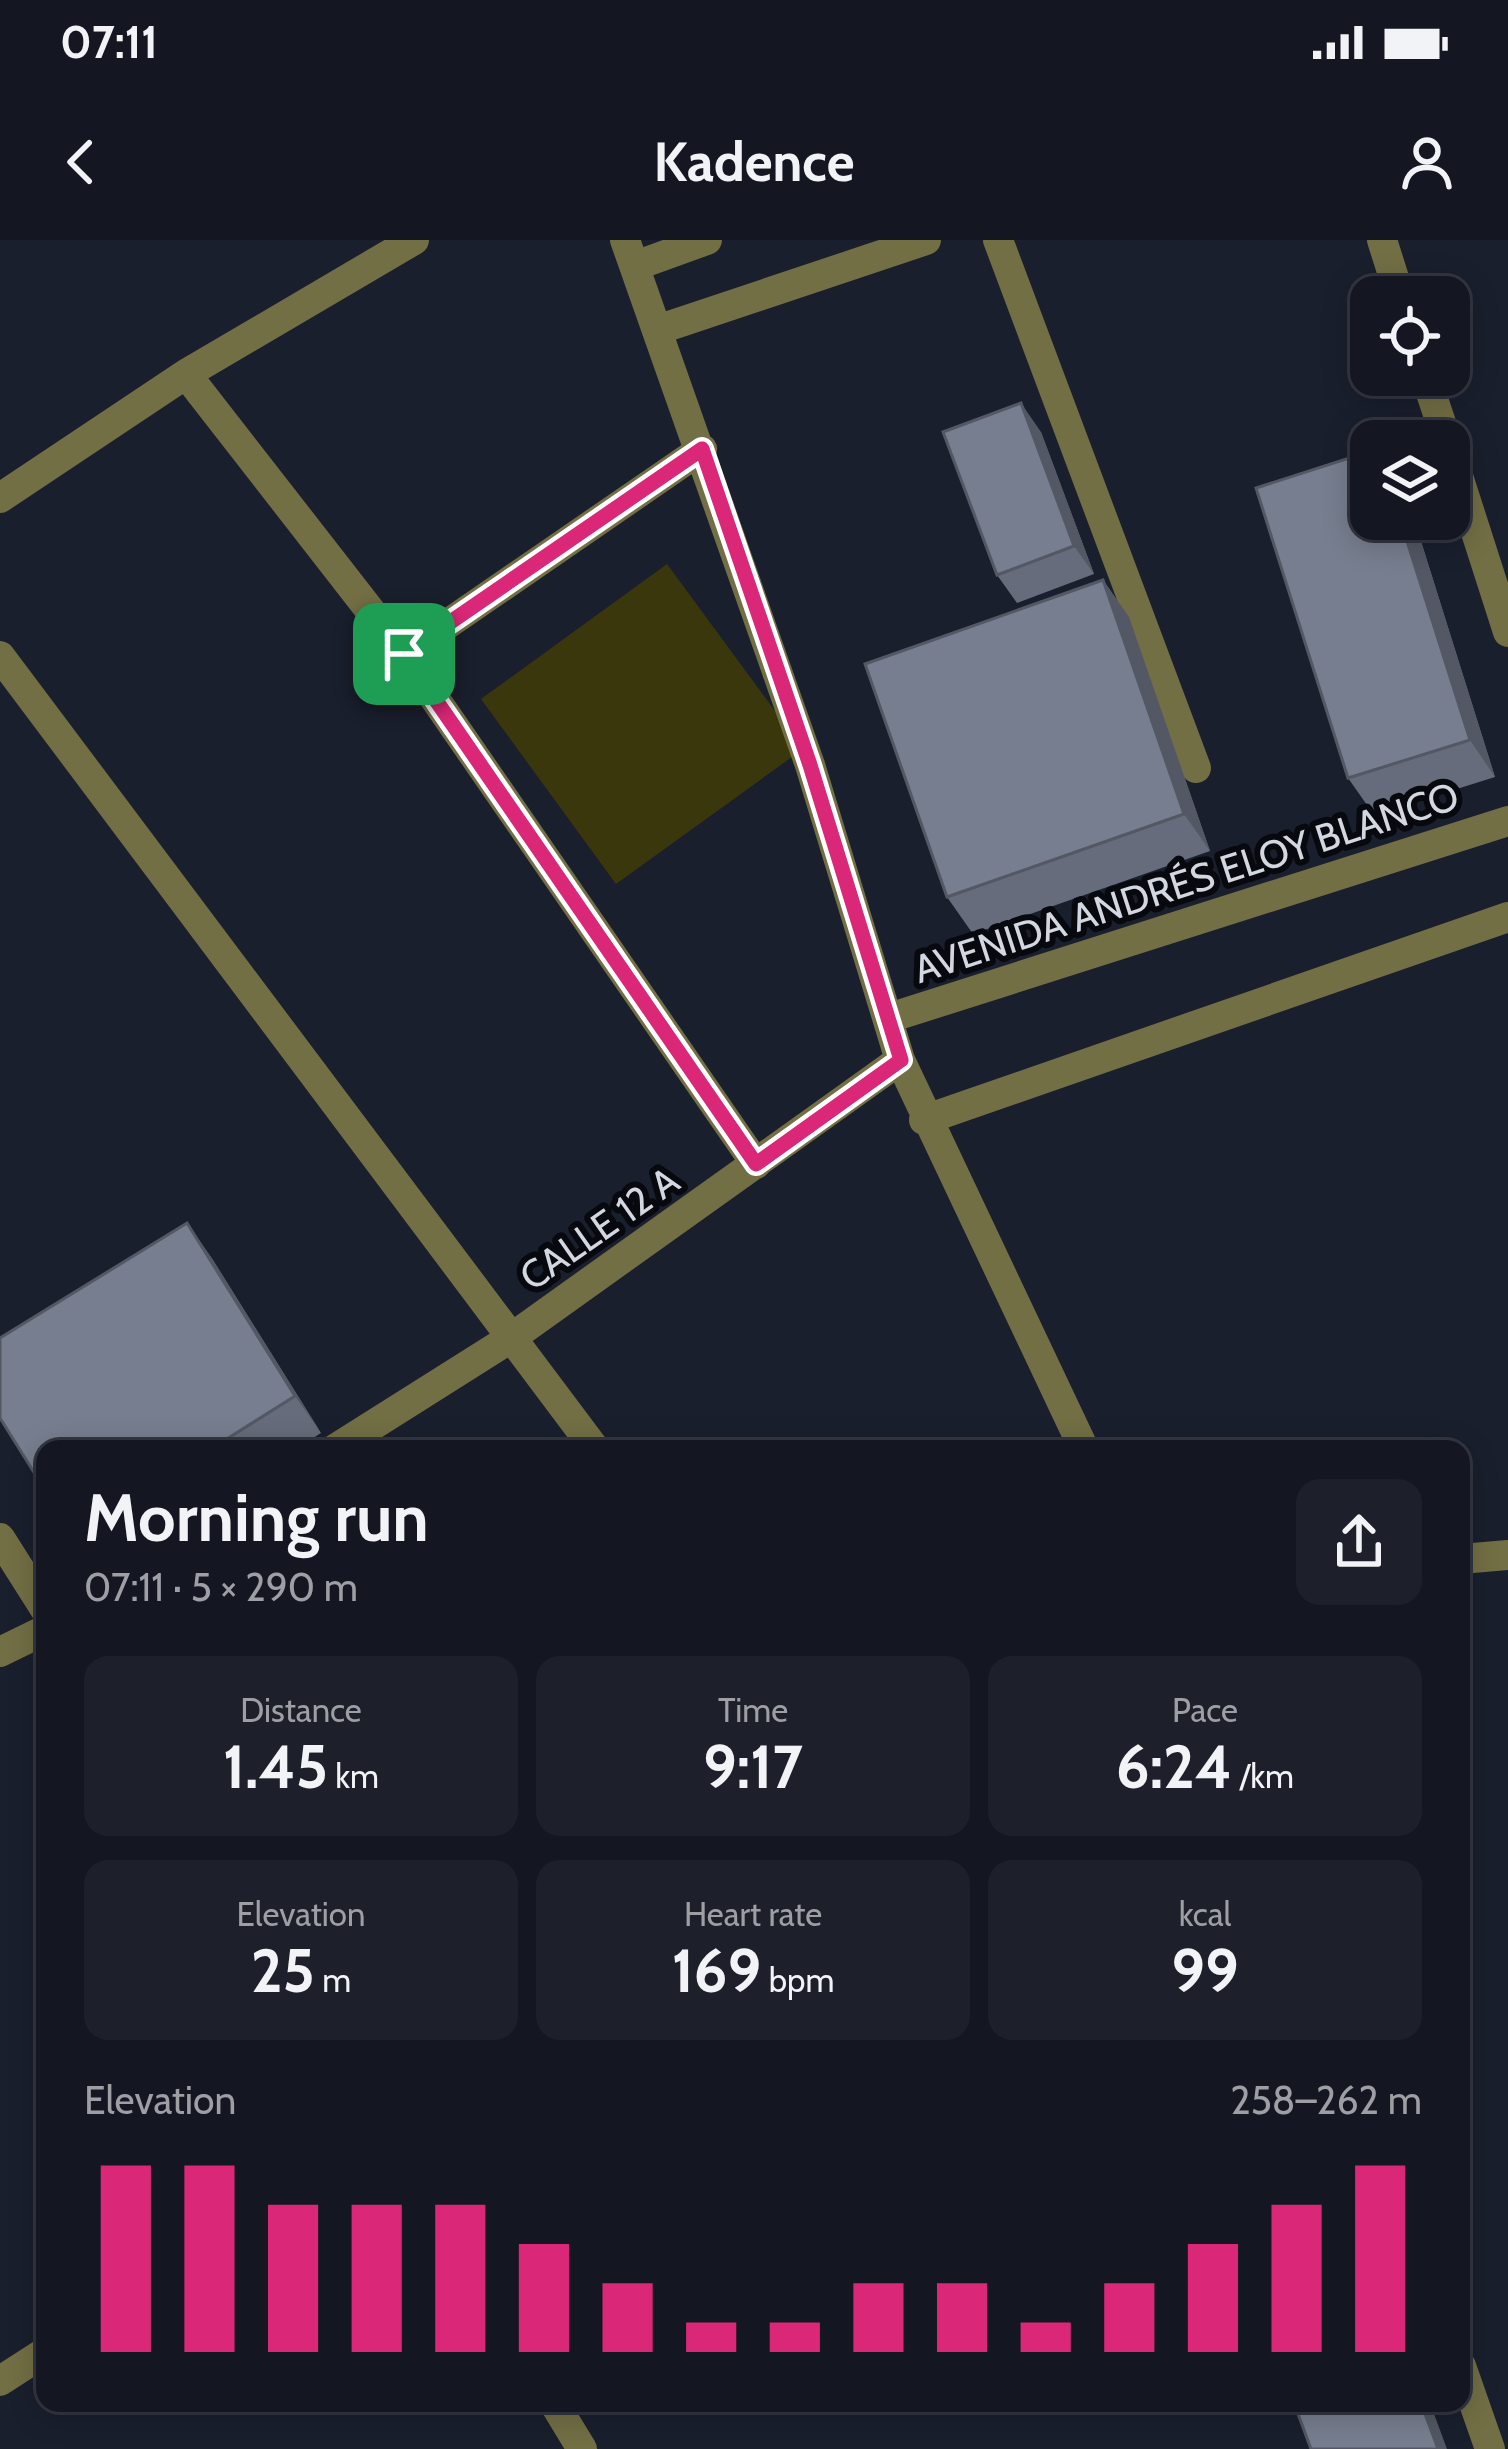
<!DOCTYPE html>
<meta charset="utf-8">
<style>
body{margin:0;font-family:Cabin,sans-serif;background:#1d202a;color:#f1f3f6;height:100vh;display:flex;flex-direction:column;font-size:45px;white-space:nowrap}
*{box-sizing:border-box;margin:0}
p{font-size:39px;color:#9d9fa5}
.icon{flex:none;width:66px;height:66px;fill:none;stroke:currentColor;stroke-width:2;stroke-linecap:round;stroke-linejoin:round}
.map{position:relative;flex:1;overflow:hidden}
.details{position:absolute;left:36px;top:1200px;width:1434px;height:972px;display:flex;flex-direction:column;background:#141722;border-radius:24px;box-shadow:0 6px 30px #0003,0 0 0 3px #333640}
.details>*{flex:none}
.fabs{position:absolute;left:1350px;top:36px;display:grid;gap:24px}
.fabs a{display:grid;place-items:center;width:120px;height:120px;border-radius:24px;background:#141722;box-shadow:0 6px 30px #0003,0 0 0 3px #333640;font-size:60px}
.pin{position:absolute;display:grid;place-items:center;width:102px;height:102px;color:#fff;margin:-51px;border-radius:24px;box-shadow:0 6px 18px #0006}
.round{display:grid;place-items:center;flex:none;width:126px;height:126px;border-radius:24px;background:#1d202a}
.summary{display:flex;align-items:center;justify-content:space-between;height:204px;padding:0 48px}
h1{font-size:66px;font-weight:800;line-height:90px}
.stats{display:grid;grid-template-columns:repeat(3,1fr);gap:18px;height:204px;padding:12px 48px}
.stats div{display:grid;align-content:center;border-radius:24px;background:#1d202a;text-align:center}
.stats b{font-size:60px;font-weight:800}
.stats small{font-size:33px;font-weight:400}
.stats p{font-size:33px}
.chart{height:336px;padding:24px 48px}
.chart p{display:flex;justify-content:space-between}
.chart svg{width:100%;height:216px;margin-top:12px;stroke:#db2777;stroke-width:6}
.status{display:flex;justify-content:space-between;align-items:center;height:84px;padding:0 60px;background:#141722;direction:ltr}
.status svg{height:33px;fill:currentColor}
header{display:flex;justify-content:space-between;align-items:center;height:156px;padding:0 48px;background:#141722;font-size:54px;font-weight:800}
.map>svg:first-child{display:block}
.green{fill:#3b370d}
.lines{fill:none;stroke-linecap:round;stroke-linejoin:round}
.minor{stroke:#726f45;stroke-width:30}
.wall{fill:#666c7b}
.shaded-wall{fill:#535864}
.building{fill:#777e8f;stroke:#535864;stroke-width:3}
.route-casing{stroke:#fff;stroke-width:24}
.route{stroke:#db2777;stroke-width:15}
.labels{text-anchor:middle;stroke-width:12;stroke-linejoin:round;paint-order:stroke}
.street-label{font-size:39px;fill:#d3d7e0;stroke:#07090f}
</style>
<div class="status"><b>07:11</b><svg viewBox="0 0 49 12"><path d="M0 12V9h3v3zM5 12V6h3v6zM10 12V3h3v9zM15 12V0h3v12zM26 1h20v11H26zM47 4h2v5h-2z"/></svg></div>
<header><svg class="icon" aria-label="back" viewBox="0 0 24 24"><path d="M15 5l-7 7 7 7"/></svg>Kadence<svg class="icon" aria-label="person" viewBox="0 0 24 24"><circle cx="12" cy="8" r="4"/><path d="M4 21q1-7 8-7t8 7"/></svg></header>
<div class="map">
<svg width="1508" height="2209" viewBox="0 0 1508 2209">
<rect width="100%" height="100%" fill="#1a1f2d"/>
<path class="green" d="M667,324L803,509L616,644L481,459Z"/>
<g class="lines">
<path class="minor" d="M625,0L810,525L900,820L1084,1209
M998,0L1196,528
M1382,0L1400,57
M635,26L707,0
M657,90L926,0
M186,134L404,414L756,924
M1425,135L1447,201
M1449,208L1508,392
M0,258L186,134L414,0
M404,414L702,209
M0,416L595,1209
M889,778L1508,581
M924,880L1508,677
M335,1209L511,1098L900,820
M0,1298L45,1369
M1461,1319L1508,1315
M0,1412L45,1390
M1461,2126L1490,2209
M0,2141L45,2112
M554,2163L582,2209"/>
</g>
<path class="wall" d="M1041,192L1094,334L1017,363L997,335Z
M1371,279H1414L1495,537L1374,575L1348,538Z
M1103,340L1129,377L1210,611L973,694L947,657Z
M187,983L213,1020L321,1193L296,1209H45Z"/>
<path class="shaded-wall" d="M1021,163L1041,192L1094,334L1074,306Z
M1400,279H1414L1495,537L1470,500Z
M1103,340L1129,377L1210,611L1184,574Z
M187,983L213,1020L321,1193L295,1156Z
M1421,2163H1430L1447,2209H1438Z"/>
<path class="building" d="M1021,163L1074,306L997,335L943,192Z
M1371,211V279H1400L1470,500L1348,538L1256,248Z
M1103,340L1184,574L947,657L865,424Z
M187,983L295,1156L211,1209H45V1250L0,1178V1098Z
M1294,2163H1421L1438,2209H1311Z"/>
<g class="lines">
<g class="route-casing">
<path id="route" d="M702,209L810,525L901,820L756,924L404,414Z"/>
</g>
<use href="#route" class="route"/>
</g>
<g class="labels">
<g class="street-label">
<text transform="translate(1186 642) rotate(-18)" y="14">AVENIDA ANDRÉS ELOY BLANCO</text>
<text transform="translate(599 988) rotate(-35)" y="14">CALLE 12 A</text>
</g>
</g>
</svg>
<div class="fabs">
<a><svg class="icon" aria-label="locate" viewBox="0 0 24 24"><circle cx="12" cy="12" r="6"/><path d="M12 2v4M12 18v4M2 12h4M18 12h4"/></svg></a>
<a><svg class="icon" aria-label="layers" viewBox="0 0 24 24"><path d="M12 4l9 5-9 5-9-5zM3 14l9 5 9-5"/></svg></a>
</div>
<div class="pin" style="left:404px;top:414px;background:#1e9e55"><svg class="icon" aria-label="arrive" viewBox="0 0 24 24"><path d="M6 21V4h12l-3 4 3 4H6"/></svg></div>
<section class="details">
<div class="summary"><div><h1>Morning run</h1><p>07:11 · 5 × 290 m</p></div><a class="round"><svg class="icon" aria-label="share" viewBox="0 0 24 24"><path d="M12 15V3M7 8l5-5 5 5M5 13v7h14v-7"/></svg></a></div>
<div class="stats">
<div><p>Distance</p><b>1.45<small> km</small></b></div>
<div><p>Time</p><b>9:17</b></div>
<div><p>Pace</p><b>6:24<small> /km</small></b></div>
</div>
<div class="stats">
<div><p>Elevation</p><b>25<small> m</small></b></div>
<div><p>Heart rate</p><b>169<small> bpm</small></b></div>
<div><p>kcal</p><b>99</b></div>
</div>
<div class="chart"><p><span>Elevation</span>258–262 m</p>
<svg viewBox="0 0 160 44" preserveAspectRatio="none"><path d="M5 44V6M15 44V6M25 44V14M35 44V14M45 44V14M55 44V22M65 44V30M75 44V38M85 44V38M95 44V30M105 44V30M115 44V38M125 44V30M135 44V22M145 44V14M155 44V6"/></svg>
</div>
</section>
</div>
